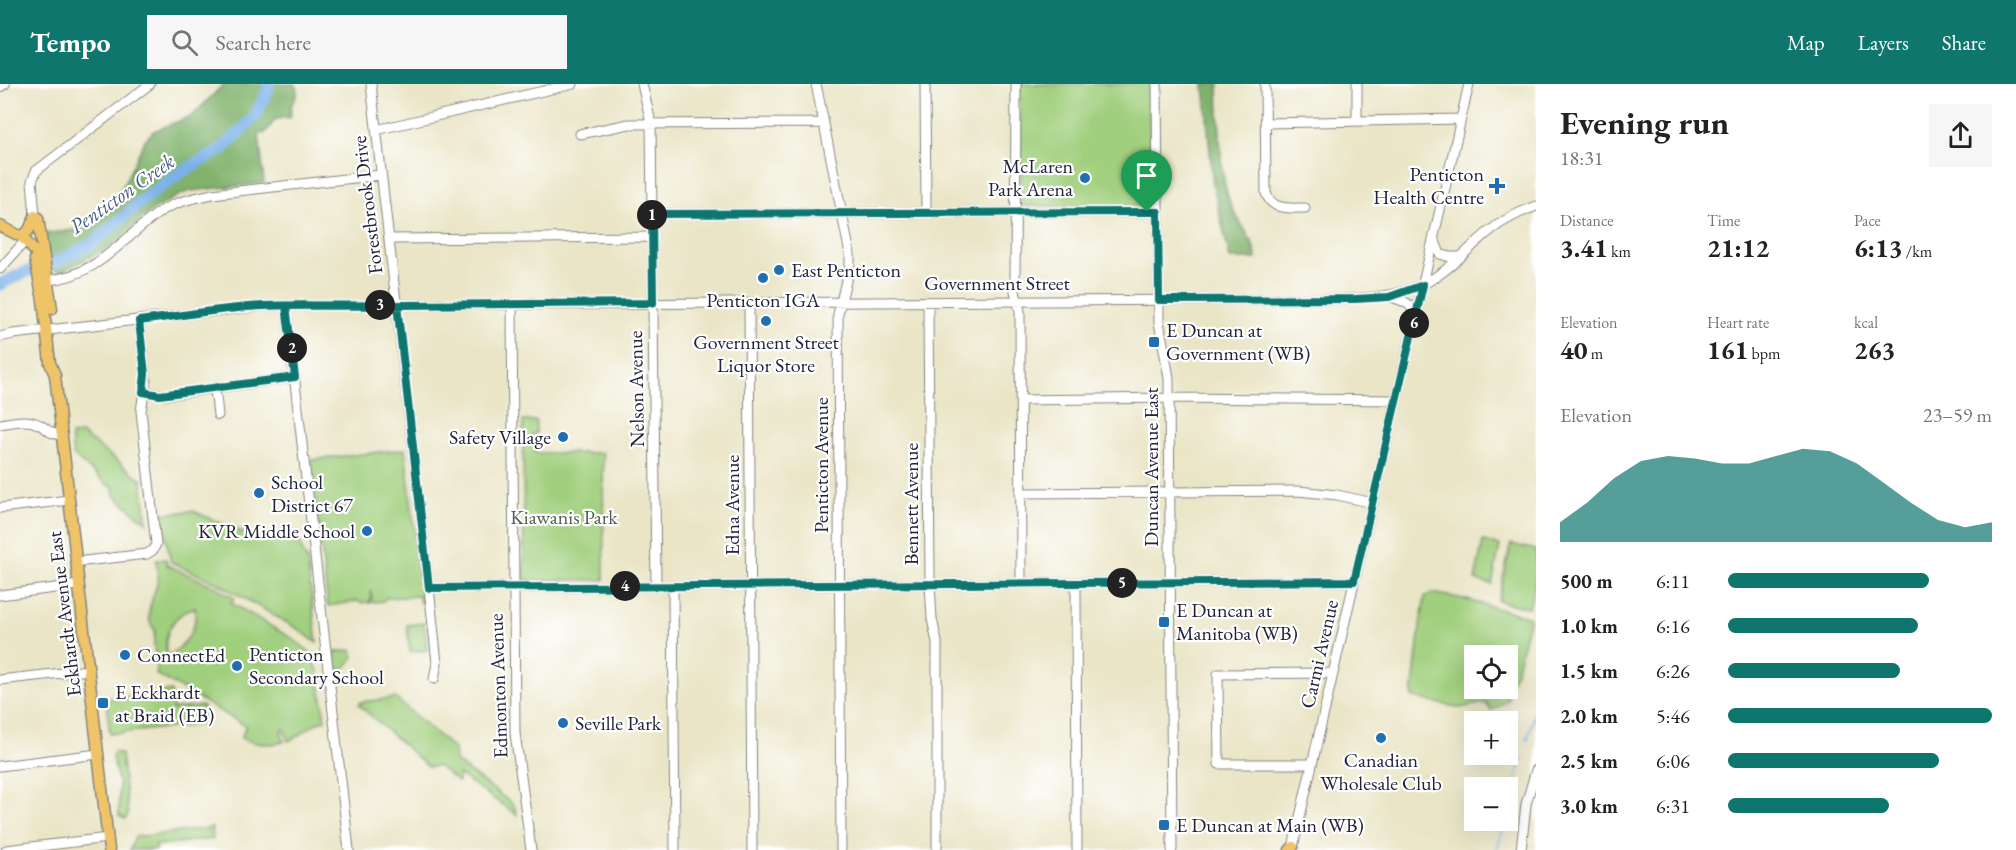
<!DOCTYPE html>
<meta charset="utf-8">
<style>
body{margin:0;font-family:"EB Garamond",serif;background:#f6f6f6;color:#222;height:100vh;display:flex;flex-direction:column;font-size:22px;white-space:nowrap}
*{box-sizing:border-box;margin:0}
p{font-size:20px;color:#767676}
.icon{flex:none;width:33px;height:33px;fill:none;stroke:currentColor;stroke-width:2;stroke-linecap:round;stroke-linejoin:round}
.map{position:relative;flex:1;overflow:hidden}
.side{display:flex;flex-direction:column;background:#fff;width:480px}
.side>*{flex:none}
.controls{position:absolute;left:1464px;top:561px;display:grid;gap:12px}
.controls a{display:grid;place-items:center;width:54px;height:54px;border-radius:0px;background:#fff;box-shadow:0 6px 24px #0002;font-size:30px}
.pin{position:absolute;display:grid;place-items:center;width:51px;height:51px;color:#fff;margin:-62px -26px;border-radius:50% 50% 50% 0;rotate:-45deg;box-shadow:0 0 6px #0007}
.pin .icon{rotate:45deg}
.km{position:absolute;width:30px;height:30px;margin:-15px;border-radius:50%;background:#222;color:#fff;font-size:16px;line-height:30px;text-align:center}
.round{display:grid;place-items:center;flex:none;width:63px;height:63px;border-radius:0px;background:#f6f6f6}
.overview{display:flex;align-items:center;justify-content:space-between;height:102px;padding:0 24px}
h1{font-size:33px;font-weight:700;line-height:45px}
.metrics{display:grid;grid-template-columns:repeat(3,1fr);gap:9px;height:102px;padding:6px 24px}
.metrics div{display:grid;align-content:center}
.metrics b{font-size:26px;font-weight:700}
.metrics small{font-size:16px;font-weight:400}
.metrics p{font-size:16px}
.chart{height:168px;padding:12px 24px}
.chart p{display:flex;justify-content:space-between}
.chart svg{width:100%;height:108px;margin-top:6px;fill:#0f766e;opacity:.7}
ul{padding:0 24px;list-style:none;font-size:20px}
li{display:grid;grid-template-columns:96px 72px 1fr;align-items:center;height:45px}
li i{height:15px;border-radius:8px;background:#0f766e}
header{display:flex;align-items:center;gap:36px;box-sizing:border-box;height:84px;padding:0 30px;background:#0f766e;color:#fff}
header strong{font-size:28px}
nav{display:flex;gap:33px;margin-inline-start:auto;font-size:21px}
.search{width:420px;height:54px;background:#f6f6f6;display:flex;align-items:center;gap:15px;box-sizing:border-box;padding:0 21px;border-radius:0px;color:#767676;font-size:22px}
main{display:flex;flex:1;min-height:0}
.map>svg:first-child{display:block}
.green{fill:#a0cf7d;stroke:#61785c;stroke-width:1.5;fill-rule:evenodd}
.forest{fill:#80b26c;stroke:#516a54;stroke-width:1.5}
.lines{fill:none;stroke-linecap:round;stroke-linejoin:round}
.stream{stroke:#7ab1e9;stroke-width:2}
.river{stroke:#7ab1e9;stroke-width:12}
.minor-casing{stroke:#868480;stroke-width:11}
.major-casing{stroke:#868480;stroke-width:13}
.minor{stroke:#fff;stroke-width:9}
.major{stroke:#efc469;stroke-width:10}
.route-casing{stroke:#fff;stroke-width:12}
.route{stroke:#0f766e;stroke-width:8}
.poi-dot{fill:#1f6fb2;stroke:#fff;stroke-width:2}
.labels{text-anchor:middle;stroke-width:4.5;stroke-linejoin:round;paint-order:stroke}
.poi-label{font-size:20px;fill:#22223b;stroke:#fff;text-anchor:start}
.street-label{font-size:20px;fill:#22223b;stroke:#fff}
.park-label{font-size:20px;fill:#4e5f52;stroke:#fff}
.water-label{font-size:21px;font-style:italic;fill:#455b81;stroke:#fff}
</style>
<header>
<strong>Tempo</strong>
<div class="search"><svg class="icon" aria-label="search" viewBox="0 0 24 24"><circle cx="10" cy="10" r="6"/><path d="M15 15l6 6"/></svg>Search here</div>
<nav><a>Map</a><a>Layers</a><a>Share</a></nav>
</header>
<main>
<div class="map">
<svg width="1536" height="766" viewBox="0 0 1536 766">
<rect width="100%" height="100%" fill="#fff"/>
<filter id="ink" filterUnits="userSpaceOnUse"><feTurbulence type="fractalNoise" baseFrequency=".0167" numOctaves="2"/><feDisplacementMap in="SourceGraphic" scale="12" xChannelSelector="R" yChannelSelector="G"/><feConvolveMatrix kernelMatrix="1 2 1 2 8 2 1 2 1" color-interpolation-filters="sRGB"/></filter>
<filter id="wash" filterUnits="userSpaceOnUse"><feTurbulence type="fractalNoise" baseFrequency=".008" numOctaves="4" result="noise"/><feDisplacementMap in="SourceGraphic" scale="24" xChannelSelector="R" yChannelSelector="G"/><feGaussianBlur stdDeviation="1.35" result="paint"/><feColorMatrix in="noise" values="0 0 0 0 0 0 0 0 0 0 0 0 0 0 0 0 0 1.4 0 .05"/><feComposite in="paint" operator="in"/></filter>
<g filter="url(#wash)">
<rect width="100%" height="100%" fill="#eae5c6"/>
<path class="green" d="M1020,0H1149L1150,120L1146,122H1023L1021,117Z
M523,337H536V350H533L531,353L533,355L536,354V369H603L604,496H524Z
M82,350L142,396L147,439L114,411L113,402H109L73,371L71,351Z
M405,365L423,519H420L419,512L386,514L383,517L369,519L372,515L371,507V515L368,518L361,519L358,517L328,522L311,376Z
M193,427L253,453L296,449C303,457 298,466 307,475L317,559L298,545L219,500L171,478L161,430Z
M1483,457L1500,461L1492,500L1475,496Z
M1511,460L1536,466V495L1529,524L1498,517Z
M166,475L167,481L216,503L234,514L231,519L293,555L311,569L318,587L325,636C314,637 301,653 288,657L284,645L281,646L284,658C269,662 255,660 241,654L246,642L156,590L157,587L154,561L155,546C141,532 155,513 158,496C159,490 157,483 156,476ZM195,523C198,544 186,562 167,572C162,550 173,530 195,523Z
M1431,509L1459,514L1530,533L1516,588L1508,603V572H1474V604L1506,605L1503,607L1509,615L1491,627L1486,619L1459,624L1412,613L1420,542L1425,513Z
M424,539L427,566L410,568L407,541Z
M352,566L354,573L345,584L337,585L335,568Z
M171,607L173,625L203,622L205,640L110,650L106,615Z
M395,614L454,665L455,677L514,721L517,731L458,690V698L438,682L428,683L359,621L361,618Z
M115,668L121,670L128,731L125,735L119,732V701L112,672Z
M212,744L213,755L156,761V766H130L135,753Z"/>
<path class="forest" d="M224,0H296L297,11C293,16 289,25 291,33L276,35L265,49L259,50L264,99L190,107L175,113L147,130L113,162L62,187H55L47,171L44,150L95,143L106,130L124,100L145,56L154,47L192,32Z
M1204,0H1220L1218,5C1220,39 1219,86 1229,116C1235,136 1255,153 1256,175H1230L1213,101Z"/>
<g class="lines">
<path class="stream" d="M1527,656L1536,625
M1508,725L1522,674
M1497,766L1504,736"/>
<path class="river" d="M0,201L6,197L26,188L56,178L93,159L145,114L183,87L224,64L255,32L268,6V0"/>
</g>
</g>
<g filter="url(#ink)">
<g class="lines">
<g class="minor-casing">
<path id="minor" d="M371,0L429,504L437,579L434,595
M642,0L651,39L656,502
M816,0L850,170V180L838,230L841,766
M925,0L926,129
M1016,0L1015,207L1020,227L1021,500
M1157,0L1159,238L1169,294L1172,766
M1265,0L1266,109C1272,127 1289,124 1305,124
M0,3L5,0
M1357,37V0
M1266,39L1461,35
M376,46L573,0
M580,50L629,40L824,39
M652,130L1158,128
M35,132L32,97L36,87L150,0
M389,155L652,153
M1434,155L1440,170L1450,173H1460
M0,185L26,156
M48,196C97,192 121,156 157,130C173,118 193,114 212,110L381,91
M1391,213C1404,217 1412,219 1416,232
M928,218L930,500L932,535L937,558V766
M749,219L752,766
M512,220L515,649L531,766
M286,221L349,766
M0,253L13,250L262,222L1342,215C1370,214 1397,213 1423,200C1449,188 1469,163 1491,146C1505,135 1520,128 1536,122
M215,304L218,331
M143,308L166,311L295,293
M1020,316L1169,314L1396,316
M0,340C13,338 28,334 40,341C50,346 49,350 62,351
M1020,409L1298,407L1337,411L1373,419
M0,424L69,416
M76,478L147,470L153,466L156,460L141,327L146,296L139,237
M1076,499L1077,766
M673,502L675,766
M429,504L1354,497
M0,511L79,501
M0,596L89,586
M1312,680H1219L1218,590L1333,589
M0,682L98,670
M1293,763L1469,0
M6,766L108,754
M1521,766L1526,720L1536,686"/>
</g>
<g class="major-casing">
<path id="major" d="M35,132L38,134L52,225
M0,142L22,153L37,170
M22,153L29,146L35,132
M37,170L35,175L43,216L50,279L55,291L109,766
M1290,766L1293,763"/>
</g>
<use href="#minor" class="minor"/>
<use href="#major" class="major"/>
</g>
</g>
<g class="lines" filter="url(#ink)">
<g class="route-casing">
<path id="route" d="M1147,128L652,130L653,219L286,222L295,293L160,311L143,308L145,290L139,237C180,232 222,224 263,222C307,220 352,223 397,221L429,504L1354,497L1423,201L1389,213L1355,215L1159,216L1158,128H1147"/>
</g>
<use href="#route" class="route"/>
</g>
<g class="poi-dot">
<circle cx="1085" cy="94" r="6"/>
<path d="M1494 93h6v6h6v6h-6v6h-6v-6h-6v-6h6z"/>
<circle cx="779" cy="186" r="6"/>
<circle cx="763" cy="194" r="6"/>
<circle cx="766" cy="237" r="6"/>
<rect x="1148" y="252" width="12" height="12" rx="3"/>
<circle cx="563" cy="353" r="6"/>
<circle cx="259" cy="409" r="6"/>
<circle cx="367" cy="447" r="6"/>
<rect x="1158" y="532" width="12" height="12" rx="3"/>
<circle cx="125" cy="571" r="6"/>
<circle cx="237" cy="582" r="6"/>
<rect x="97" y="613" width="12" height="12" rx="3"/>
<circle cx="563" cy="639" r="6"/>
<circle cx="1381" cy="654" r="6"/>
<rect x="1158" y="735" width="12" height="12" rx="3"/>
</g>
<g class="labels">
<g class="poi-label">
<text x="1073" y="89" text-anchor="end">McLaren<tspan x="1073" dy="23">Park Arena</tspan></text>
<text x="1484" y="97" text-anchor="end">Penticton<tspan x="1484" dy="23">Health Centre</tspan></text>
<text x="791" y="193">East Penticton</text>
<text x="763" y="223" text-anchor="middle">Penticton IGA</text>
<text x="1166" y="253">E Duncan at<tspan x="1166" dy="23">Government (WB)</tspan></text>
<text x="766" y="265" text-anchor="middle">Government Street<tspan x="766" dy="23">Liquor Store</tspan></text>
<text x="551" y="360" text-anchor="end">Safety Village</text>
<text x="271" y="405">School<tspan x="271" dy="23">District 67</tspan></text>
<text x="355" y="454" text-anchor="end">KVR Middle School</text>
<text x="1176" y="533">E Duncan at<tspan x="1176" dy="23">Manitoba (WB)</tspan></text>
<text x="249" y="577">Penticton<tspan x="249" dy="23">Secondary School</tspan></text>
<text x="137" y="578">ConnectEd</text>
<text x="115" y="615">E Eckhardt<tspan x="115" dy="23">at Braid (EB)</tspan></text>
<text x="575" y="646">Seville Park</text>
<text x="1381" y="683" text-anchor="middle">Canadian<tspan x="1381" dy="23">Wholesale Club</tspan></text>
<text x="1176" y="748">E Duncan at Main (WB)</text>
</g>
<g class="street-label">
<text transform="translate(367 121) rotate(-97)" y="7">Forestbrook Drive</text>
<text x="997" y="206">Government Street</text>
<text transform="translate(636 305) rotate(-91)" y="7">Nelson Avenue</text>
<text transform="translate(821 381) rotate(-90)" y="7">Penticton Avenue</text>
<text transform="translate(1151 383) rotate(-90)" y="7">Duncan Avenue East</text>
<text transform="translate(911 420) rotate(-90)" y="7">Bennett Avenue</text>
<text transform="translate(732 421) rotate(-90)" y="7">Edna Avenue</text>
<text transform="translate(64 530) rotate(-97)" y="7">Eckhardt Avenue East</text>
<text transform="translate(1319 570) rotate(-77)" y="7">Carmi Avenue</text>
<text transform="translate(498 602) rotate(-92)" y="7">Edmonton Avenue</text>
</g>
<g class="park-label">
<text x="564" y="440">Kiawanis Park</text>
</g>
<g class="water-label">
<text transform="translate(122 110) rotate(-35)" y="7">Penticton Creek</text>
</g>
</g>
</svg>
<div class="controls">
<a><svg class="icon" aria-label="locate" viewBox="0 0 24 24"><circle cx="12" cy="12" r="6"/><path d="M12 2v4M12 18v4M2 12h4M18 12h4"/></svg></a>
<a>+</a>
<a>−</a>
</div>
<div class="pin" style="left:1147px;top:128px;background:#1e9e55"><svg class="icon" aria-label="arrive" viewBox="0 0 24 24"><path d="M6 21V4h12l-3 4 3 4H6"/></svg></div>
<b class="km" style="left:652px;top:131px">1</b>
<b class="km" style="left:292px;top:264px">2</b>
<b class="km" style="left:380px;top:221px">3</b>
<b class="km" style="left:625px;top:502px">4</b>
<b class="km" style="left:1122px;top:499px">5</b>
<b class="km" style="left:1414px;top:239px">6</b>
</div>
<section class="side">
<div class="overview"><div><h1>Evening run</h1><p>18:31</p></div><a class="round"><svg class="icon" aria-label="share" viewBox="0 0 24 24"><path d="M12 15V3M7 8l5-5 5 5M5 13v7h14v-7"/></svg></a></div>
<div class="metrics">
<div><p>Distance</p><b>3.41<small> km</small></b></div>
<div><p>Time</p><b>21:12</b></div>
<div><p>Pace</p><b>6:13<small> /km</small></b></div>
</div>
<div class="metrics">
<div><p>Elevation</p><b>40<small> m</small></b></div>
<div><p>Heart rate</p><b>161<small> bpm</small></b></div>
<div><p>kcal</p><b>263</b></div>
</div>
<div class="chart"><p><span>Elevation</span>23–59 m</p>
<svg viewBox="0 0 160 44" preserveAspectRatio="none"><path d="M0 44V36L10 28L20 18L30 11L40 9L50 10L60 12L70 12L80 9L90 6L100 7L110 12L120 20L130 28L140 35L150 38L160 36V44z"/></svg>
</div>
<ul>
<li><b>500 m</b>6:11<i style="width:76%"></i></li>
<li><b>1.0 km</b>6:16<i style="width:72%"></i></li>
<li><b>1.5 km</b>6:26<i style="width:65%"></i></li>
<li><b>2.0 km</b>5:46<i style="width:100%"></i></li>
<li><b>2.5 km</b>6:06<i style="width:80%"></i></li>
<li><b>3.0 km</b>6:31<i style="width:61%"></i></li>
</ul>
</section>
</main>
